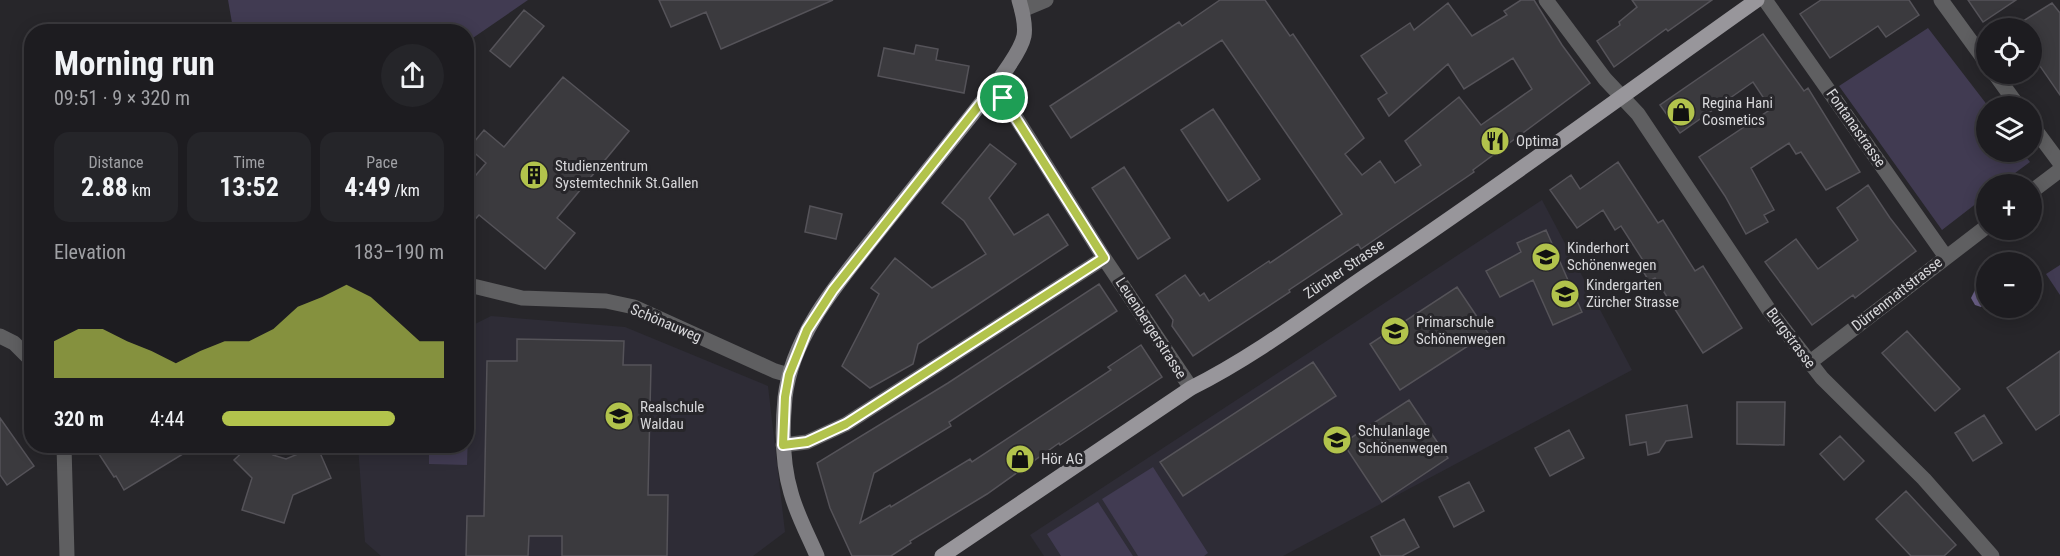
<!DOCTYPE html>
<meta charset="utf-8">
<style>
body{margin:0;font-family:"Roboto Condensed",sans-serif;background:#252529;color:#f1f3f6;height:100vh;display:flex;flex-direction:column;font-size:22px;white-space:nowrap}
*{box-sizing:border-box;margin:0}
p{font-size:20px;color:#a0a1a5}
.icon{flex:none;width:33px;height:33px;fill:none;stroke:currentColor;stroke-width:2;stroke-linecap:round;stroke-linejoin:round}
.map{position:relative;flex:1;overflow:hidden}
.side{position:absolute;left:24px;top:24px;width:450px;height:429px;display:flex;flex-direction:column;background:#1d1c20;border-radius:24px;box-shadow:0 3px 15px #0003,0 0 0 2px #3b3a3e}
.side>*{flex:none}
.buttons{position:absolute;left:1976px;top:18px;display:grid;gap:12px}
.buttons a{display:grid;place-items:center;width:66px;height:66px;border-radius:50%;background:#1d1c20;box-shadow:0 3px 15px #0003,0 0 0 2px #3b3a3e;font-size:30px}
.pin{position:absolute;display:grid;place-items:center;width:51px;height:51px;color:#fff;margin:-26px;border:3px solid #fff;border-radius:50%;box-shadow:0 2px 6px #0007}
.round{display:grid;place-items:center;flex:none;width:63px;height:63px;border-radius:32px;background:#252529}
.overview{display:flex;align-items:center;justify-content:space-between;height:102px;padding:0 30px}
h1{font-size:33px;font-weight:700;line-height:45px}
.figures{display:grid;grid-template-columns:repeat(3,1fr);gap:9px;height:102px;padding:6px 30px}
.figures div{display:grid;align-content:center;border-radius:15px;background:#252529;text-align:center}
.figures b{font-size:26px;font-weight:700}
.figures small{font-size:16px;font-weight:400}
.figures p{font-size:16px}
.chart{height:168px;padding:12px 30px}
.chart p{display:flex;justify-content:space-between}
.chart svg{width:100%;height:108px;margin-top:6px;fill:#b2c34c;opacity:.7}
ul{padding:0 30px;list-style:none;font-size:20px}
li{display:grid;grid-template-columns:96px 72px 1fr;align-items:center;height:45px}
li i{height:15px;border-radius:8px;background:#b2c34c}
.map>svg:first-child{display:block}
.built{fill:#2e2c36}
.green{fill:#413b52}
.water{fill:#6a5f86}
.building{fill:#3b3a3e;stroke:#555359;stroke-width:1.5}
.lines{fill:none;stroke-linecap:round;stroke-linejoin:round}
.street{stroke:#5f5f61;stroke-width:15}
.secondary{stroke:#7f7e82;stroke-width:15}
.primary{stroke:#98969b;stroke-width:15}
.route-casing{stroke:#fff;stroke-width:12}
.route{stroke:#b2c34c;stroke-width:8}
.labels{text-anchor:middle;stroke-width:6;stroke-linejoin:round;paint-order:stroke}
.poi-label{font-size:15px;fill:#d7d7da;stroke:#27262a;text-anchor:start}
.street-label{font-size:15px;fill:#d7d7da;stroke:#27262a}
</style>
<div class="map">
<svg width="2060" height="556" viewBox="0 0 2060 556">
<rect width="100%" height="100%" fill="#27262a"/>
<path class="built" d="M1542,200L1632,370L1283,556H1044L1030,535Z
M491,316L625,327L768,386L785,532L753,556H381L365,542L358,446H466L467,328Z"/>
<path class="green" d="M228,0H528L467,42L466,32L238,31L232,23Z
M1928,28L1988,106H1986V152H2022L2030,162L2000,184H1986V196L1942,230L1839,86Z
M2060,265V295L2046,274Z
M467,401H469L467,465L429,464V446H466Z
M1153,467L1208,553L1204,556H1138L1102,499Z
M1098,502L1133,556H1061L1047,534Z"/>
<path class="water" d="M1986,283V302L1981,307L1975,305L1971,298L1975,290Z"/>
<path class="building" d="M659,0H833L721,49L706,12L671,27Z
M1220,0H1265L1290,36L1293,34L1364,138L1345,154L1362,175L1380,161L1395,183L1421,165L1405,141L1459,97L1481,125L1532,89L1513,58L1464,89L1448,64L1389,116L1378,99L1387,93L1361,56L1410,23L1414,30L1448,3L1472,36L1507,15L1504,11L1521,0H1534L1562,45L1590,83L1473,170L1474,172L1361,249L1358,244L1289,290L1290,292L1193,356L1172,326L1173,320L1156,295L1185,275L1200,296L1204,293L1209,301L1269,261L1270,263L1342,214L1222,40L1071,138L1050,106L1179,22L1182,26Z
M1632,0H1712L1668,31L1666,29L1614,67L1597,41L1620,25L1619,22L1637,7Z
M1821,0H1909L1919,15L1886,37L1878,26L1830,58L1800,14Z
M1968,0H2016L1983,22Z
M2052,3L2060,13V95L2031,53V28H2012Z
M524,10L544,26L510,67L490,51Z
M1763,34L1804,91L1808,88L1860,172L1826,190L1801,152L1796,154L1789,143L1751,168L1774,210L1764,215L1768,222L1746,234L1725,196L1699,157L1771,109L1753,82L1680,133L1660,105Z
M916,45L938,49L936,60L969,66L964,93L878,76L884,48L914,54Z
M563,77L629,131L557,218L575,233L545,269L479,215L466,229V187L486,163L469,148L484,130L504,147Z
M1213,109L1260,179L1228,201L1181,130Z
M990,144L1016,164L989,198L1014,235L1048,214L1068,245L918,344L913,364L870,388L842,366L879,294L871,288L895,258L932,288L986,254L964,221L942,203Z
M1618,162L1658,223L1663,220L1695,271L1703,266L1742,328L1703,353L1655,278L1649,281L1641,268L1646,265L1621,226L1615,230L1603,210L1577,228L1550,190L1571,175L1580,189Z
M1124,167L1170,238L1138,259L1092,188Z
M1868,185L1890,218L1916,251L1855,298L1853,295L1812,325L1765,262L1796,239L1818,269L1858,240L1837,208Z
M810,206L842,214L836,239L805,232Z
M1546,230L1582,312L1553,325L1533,280L1500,297L1486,271L1521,252L1517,243Z
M1099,284L1117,311L949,422L951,426L874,473L860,523L890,505L891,507L970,459L972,462L1111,370L1108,367L1141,345L1162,377L1060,445L1059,443L987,494L910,541L911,543L891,556H852L830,508L817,463L948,383Z
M1457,287L1488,333L1400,390L1370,344Z
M1907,331L1960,389L1935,411L1882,353Z
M517,339L624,341L623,365H651L648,495H668L667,556H562V536H529L528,556H466L467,516H484L487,361H517Z
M2060,351V414L2036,430L2007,388Z
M1313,362L1336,396L1183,496L1160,462Z
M1409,400L1448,458L1382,502L1343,443Z
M1737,402H1785L1784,445L1737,444Z
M1687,405L1692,437L1666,441L1659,452L1648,455L1646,442L1630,445L1626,415Z
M1984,415L2002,443L1973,461L1955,433Z
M0,418L34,466L7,485L0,475Z
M1569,430L1584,458L1550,476L1535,448Z
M1840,436L1864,461L1844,480L1820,454Z
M107,446H196L124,490L116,476L114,477L97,451Z
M249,446H264L273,455L286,459L317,446L331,478L293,495L284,523L242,510L252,478L234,460Z
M1469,482L1484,511L1454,527L1439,497Z
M1906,491L1956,545L1944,556H1911L1876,519Z
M1404,519L1419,547L1402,556H1381L1371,537Z"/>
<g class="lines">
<path class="street" d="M1546,0L1605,79L1638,114L1769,310L1822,378L1924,479L1992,556
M1765,0L1946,257
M1941,0L1986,62
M1022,10L1046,0
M1995,74L2018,106
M992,89L1003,97L1104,258L1191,388
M2031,124L2060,163
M2031,192L2060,170
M466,281L473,286L522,298L606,301L634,307L775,371L789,375
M0,336L14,343L32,361
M1809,363L1986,227
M783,445L807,442L846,424L1104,258
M64,446L67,556"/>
<path class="secondary" d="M817,556C808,535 797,515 791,493C782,463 782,429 785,398C792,332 844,276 883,226C913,189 942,152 971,116C985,98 1020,56 1024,36C1026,25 1022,10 1019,0"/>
<path class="primary" d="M942,556L1191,388C1253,357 1310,314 1367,275C1499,187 1627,92 1757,0"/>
</g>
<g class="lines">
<g class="route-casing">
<path id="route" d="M992,89L1003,98L1104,258L846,424L807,442L783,445L785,397L789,375L807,330L833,290Z"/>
</g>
<use href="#route" class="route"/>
</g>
<defs>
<g id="shop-disc" transform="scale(1.5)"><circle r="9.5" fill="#b2c34c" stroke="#27262a"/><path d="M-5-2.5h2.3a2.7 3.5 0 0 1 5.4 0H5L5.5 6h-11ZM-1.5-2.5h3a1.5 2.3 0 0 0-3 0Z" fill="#111"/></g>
<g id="restaurant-disc" transform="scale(1.5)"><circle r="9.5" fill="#b2c34c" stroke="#27262a"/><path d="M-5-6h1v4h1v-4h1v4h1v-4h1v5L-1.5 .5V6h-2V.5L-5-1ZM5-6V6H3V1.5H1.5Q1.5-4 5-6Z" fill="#111"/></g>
<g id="building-disc" transform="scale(1.5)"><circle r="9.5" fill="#b2c34c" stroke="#27262a"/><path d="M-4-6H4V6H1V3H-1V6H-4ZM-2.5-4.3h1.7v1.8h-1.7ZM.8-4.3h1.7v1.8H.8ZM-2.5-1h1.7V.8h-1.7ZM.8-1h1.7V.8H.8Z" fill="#111"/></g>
<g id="school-disc" transform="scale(1.5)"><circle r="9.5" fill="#b2c34c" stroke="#27262a"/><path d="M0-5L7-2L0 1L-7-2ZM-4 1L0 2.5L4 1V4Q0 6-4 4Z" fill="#111"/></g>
</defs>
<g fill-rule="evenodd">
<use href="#shop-disc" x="1681" y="112"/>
<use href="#restaurant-disc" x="1495" y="141"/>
<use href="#building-disc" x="534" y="175"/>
<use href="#school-disc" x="1546" y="257"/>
<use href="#school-disc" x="1565" y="294"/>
<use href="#school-disc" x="1395" y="331"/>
<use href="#school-disc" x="619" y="416"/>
<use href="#school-disc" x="1337" y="440"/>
<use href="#shop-disc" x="1020" y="459"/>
</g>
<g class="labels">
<g class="poi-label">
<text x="1702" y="108">Regina Hani<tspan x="1702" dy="17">Cosmetics</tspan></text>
<text x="1516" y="146">Optima</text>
<text x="555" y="171">Studienzentrum<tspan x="555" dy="17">Systemtechnik St.Gallen</tspan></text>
<text x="1567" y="253">Kinderhort<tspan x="1567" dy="17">Schönenwegen</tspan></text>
<text x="1586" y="290">Kindergarten<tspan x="1586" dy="17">Zürcher Strasse</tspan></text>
<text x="1416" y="327">Primarschule<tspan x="1416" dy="17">Schönenwegen</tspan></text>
<text x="640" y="412">Realschule<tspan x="640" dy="17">Waldau</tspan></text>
<text x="1358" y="436">Schulanlage<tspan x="1358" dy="17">Schönenwegen</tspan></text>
<text x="1041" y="464">Hör AG</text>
</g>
<g class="street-label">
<text transform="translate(1856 128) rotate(55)" y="5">Fontanastrasse</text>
<text transform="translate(1344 269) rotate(-34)" y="5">Zürcher Strasse</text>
<text transform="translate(1897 294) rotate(-38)" y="5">Dürrenmattstrasse</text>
<text transform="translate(666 323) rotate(23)" y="5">Schönauweg</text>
<text transform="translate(1151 328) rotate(57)" y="5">Leuenbergerstrasse</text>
<text transform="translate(1791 338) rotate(53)" y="5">Burgstrasse</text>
</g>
</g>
</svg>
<div class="buttons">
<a><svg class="icon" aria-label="locate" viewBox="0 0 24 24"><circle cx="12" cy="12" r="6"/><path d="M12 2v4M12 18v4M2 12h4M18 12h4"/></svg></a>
<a><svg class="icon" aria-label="layers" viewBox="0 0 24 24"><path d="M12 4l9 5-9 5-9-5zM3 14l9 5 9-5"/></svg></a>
<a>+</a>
<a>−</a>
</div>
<div class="pin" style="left:1003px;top:98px;background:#1e9e55"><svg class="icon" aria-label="arrive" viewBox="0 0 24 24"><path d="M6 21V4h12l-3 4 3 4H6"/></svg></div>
<section class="side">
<div class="overview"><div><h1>Morning run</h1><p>09:51 · 9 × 320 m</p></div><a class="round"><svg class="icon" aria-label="share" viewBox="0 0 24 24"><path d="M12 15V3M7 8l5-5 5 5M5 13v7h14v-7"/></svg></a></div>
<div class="figures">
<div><p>Distance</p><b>2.88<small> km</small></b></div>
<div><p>Time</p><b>13:52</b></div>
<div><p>Pace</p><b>4:49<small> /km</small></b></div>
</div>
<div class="chart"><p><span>Elevation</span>183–190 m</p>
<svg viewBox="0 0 160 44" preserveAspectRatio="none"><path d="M0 44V29L10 24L20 24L30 29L40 33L50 38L60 33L70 29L80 29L90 24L100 15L110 11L120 6L130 11L140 20L150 29L160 29V44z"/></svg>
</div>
<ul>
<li><b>320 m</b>4:44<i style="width:78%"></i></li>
</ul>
</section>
</div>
